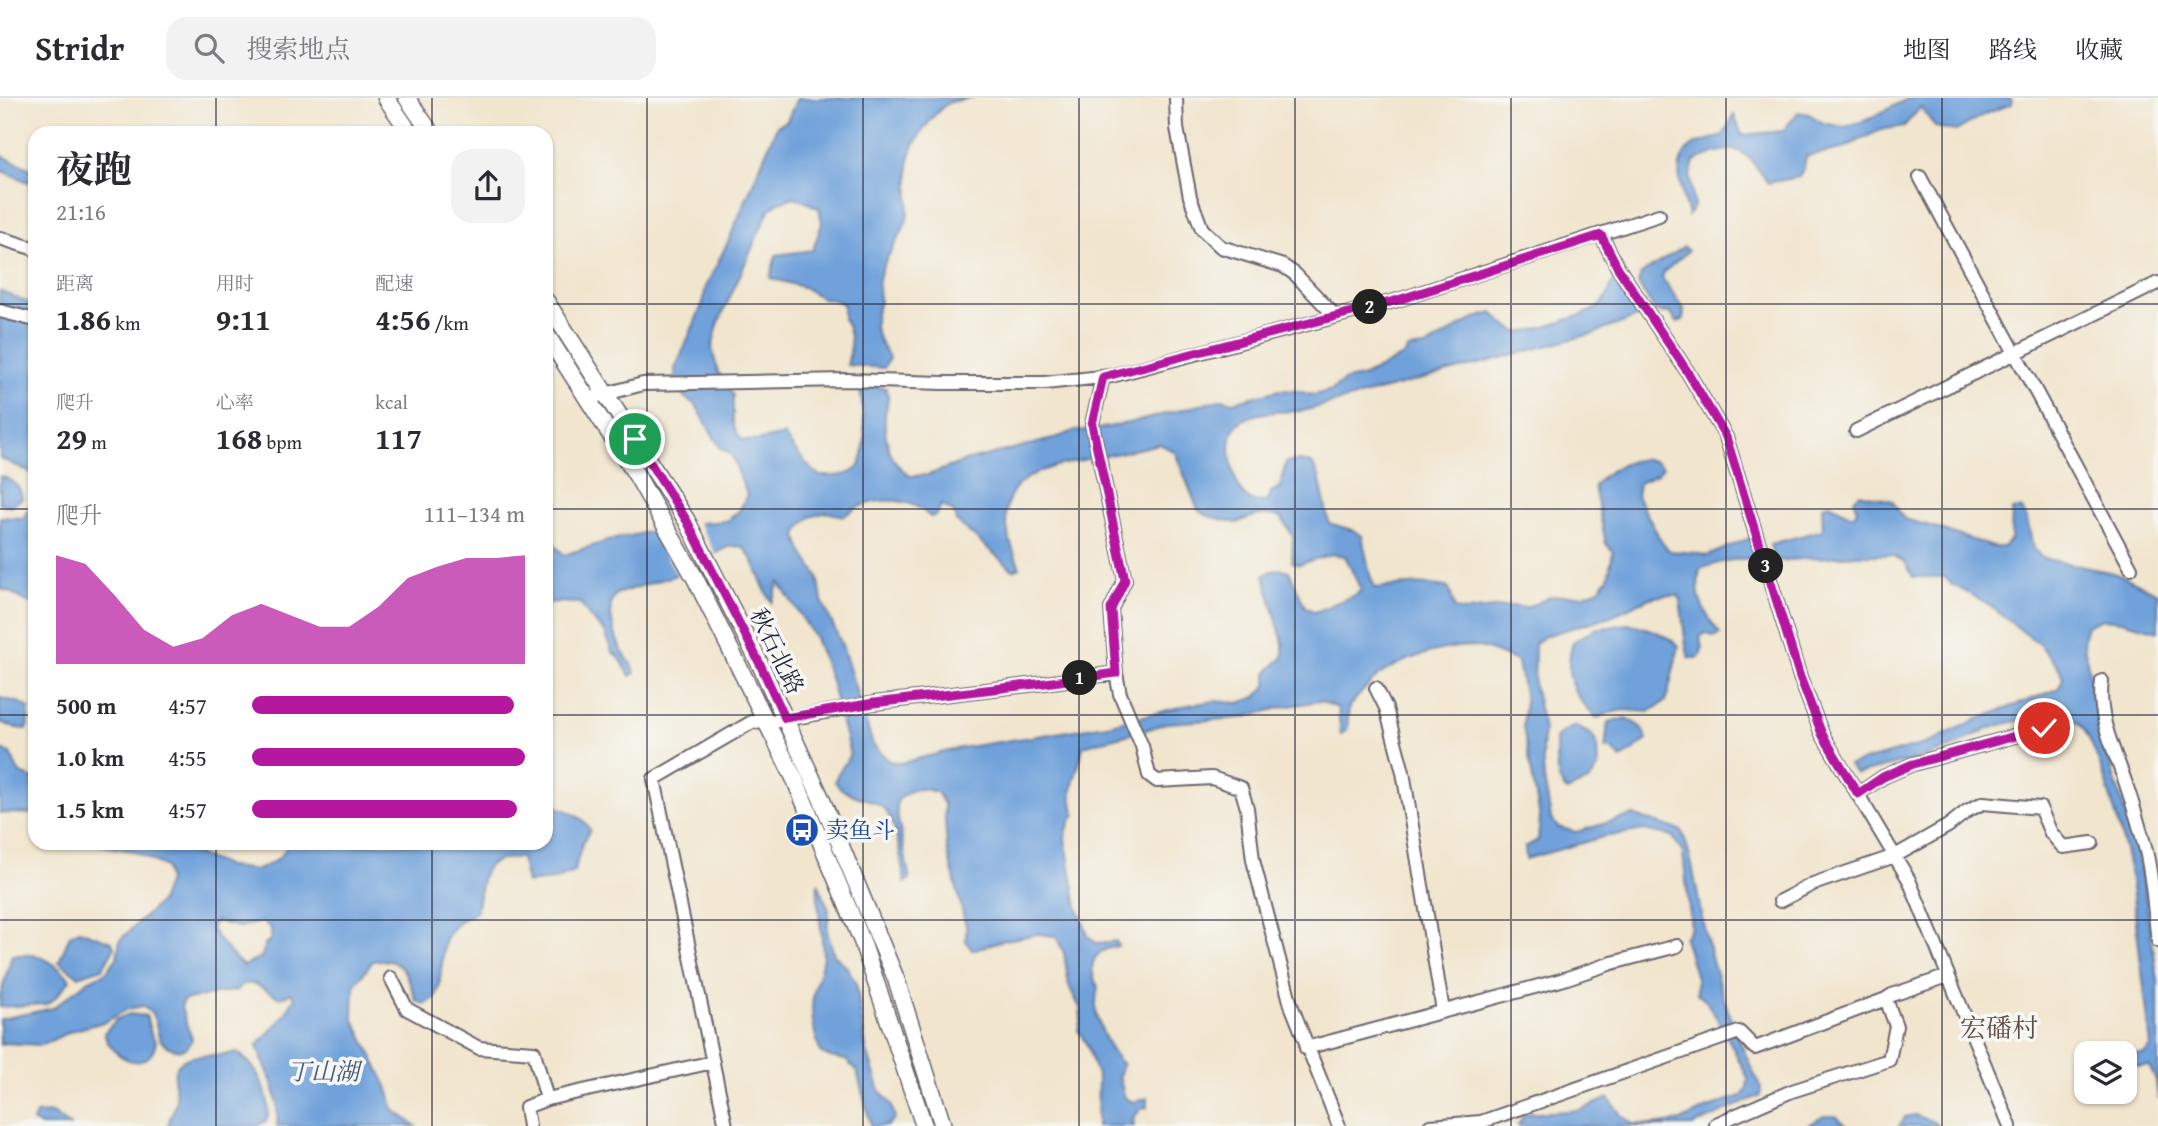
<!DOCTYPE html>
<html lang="zh">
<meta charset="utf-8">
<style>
body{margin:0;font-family:"Gentium Book Plus","Noto Serif SC",serif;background:#f2f2f3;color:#2b2b33;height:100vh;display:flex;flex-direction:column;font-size:26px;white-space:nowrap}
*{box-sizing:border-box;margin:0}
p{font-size:23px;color:#7c7c81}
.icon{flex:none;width:38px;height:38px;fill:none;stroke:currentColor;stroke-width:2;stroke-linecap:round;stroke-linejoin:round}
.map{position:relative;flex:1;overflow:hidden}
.sheet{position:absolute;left:28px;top:28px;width:525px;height:724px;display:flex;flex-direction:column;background:#fff;border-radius:21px;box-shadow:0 2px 5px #0004}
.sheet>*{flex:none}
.controls{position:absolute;left:2074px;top:943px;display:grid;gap:14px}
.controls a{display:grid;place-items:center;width:63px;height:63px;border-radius:14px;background:#fff;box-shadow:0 2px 5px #0004;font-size:35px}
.pin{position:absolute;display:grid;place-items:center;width:60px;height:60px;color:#fff;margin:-30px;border:4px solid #fff;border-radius:50%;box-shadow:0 2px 7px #0007}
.km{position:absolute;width:35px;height:35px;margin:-18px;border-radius:50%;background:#222;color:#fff;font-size:19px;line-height:35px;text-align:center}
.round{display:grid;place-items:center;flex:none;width:74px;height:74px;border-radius:21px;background:#f2f2f3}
.head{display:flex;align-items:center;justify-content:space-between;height:119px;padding:0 28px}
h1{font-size:38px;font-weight:700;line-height:52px}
.stats{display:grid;grid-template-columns:repeat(3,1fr);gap:10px;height:119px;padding:7px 28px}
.stats div{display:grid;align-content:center}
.stats b{font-size:30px;font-weight:700}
.stats small{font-size:19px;font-weight:400}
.stats p{font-size:19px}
.chart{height:196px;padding:14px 28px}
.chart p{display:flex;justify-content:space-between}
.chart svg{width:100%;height:126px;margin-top:7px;fill:#b5179e;opacity:.7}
ul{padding:0 28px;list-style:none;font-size:23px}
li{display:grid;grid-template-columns:112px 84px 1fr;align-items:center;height:52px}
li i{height:18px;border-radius:9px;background:#b5179e}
header{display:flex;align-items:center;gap:42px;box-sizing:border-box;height:98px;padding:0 35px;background:#fff;border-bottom:2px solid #e1e1e2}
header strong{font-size:33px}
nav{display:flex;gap:38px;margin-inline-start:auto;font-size:24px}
.search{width:490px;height:63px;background:#f2f2f3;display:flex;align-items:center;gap:18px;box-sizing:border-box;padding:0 24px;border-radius:21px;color:#7c7c81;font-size:26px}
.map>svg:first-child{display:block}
.water{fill:#70a1da;stroke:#49628a;stroke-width:2;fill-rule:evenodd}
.pier{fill:#f1e5cd}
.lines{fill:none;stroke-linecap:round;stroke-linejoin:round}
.minor-casing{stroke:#6a666e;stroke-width:16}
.major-casing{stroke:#6a666e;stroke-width:19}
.minor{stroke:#fff;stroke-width:12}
.major{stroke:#fff;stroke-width:16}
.route-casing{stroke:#fff;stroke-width:14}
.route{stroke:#b5179e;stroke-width:9}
.grid{fill:none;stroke:#22223b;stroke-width:2;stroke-opacity:0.55}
.labels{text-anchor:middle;stroke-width:7;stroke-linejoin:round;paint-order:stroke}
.street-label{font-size:23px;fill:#22223b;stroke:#f6f6f2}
.transit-label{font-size:23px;fill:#164399;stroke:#f6f6f2;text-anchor:start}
.water-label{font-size:24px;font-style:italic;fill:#41557b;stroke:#f6f6f2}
.quarter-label{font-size:26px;fill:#614e47;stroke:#f6f6f2}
</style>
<header>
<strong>Stridr</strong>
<div class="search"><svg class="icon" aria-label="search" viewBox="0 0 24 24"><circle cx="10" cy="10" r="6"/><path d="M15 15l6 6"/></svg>搜索地点</div>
<nav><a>地图</a><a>路线</a><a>收藏</a></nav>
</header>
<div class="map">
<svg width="2158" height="1028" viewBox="0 0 2158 1028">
<rect width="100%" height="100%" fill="#f6f6f2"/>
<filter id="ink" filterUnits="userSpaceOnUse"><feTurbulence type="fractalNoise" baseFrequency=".0143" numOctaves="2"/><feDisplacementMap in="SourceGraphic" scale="14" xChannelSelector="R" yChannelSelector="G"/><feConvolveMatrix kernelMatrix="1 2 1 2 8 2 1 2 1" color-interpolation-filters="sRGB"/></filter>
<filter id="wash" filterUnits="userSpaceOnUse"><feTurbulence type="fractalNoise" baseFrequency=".00686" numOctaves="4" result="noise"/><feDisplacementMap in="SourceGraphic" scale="28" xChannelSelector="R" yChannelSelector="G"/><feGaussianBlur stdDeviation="1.57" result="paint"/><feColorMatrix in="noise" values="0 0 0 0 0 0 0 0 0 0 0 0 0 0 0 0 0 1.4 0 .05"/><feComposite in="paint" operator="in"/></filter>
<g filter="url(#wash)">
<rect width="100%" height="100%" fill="#f1e5cd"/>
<path class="water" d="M797,0H973C965,2 953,2 947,6C932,16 910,48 909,64C908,80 911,111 906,124C896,152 871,171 880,204C869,228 877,238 889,260L884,270L847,267C851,253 853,233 843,221V206L834,202L822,200L803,189L770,180L776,157L813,152L822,125L819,110L795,99L779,104L769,112L718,226L712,250L718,274L733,297V323L736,334L742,342L756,343L784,337C791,348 809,370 820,378C831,378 850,379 858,369C870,353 862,309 860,290L872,288L886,290C891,301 886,306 885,317C884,342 889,364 910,378L928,377L965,363L1053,341L1074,333L1098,331L1142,322L1223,301L1233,304L1279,292L1297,293L1313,297L1332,292L1346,282L1362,279L1405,257L1408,251L1425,249L1475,220L1493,215C1500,223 1509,232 1520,234C1529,235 1591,215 1598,209C1605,203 1610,195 1611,186L1615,183L1640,218L1595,235L1303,313C1283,314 1255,312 1239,325C1222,338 1232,387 1247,400C1254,405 1260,404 1268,403L1271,394L1280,389L1286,364L1300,363L1312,365L1319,378L1329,425L1352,432L1362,438L1370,477L1375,490C1400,488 1425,483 1449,490L1455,511L1465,513L1512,508L1526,510L1552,498L1584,497L1599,491L1608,480L1613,453L1606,446L1594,388C1605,373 1635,356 1654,363C1658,364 1660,367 1663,370L1657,376L1639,385L1637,398L1663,446L1670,453L1697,455L1707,458L1752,439L1759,461C1738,459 1720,464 1700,471C1694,501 1703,512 1720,536L1714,539L1706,535L1700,539L1702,551L1699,560H1689C1683,540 1684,519 1679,498L1667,497L1650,500L1611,518L1545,538L1535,546L1534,588L1544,632L1542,650L1544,681L1551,720L1558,729L1576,734L1633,717L1682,733C1695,767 1697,802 1706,838C1718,891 1737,941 1761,990L1760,998C1736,1006 1716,1019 1692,1028H1518L1524,1016L1580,1012L1609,1000L1621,1017L1633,1026L1653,1027L1681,1023L1703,1012L1742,998L1747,991L1748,980L1724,932L1706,903L1697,896L1696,880L1684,840L1691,829L1683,755L1672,738L1644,732L1603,739L1526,761L1525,749L1538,742L1540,720L1523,628L1525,602L1518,564C1507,559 1495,553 1483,550C1454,544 1408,559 1384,574C1371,582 1360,597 1349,608L1347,633L1341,637L1338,610L1320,603L1283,609L1241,620L1166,625L1146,632L1083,648C1080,673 1065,691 1075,716L1070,723L1065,740L1077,808L1089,839L1096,845L1116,843L1118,848C1093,852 1086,867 1098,889C1096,898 1095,907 1097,917C1100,930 1112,959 1123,966L1119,978L1125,1000L1133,1004L1147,1000V1009L1141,1011L1133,1020L1134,1028H1097L1098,981L1087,947L1078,932L1081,921L1080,910L1069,888L1064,855L1056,838L1038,836L1005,842L972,852L966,843V828L947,751L944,706L937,694C919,689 911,689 897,703V716L910,782L905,785C901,766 898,727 885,712C873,698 844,701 835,683C838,670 845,670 850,656L831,583L815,540L779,484L772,504C759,486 758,464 742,448L728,449L673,478L616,496C615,497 611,505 611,506C609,518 617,547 624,556C630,565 632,564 635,575L630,578L619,559L612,554L605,534L589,518L580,505L554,504L546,506V451L551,443L564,457L607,443L652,433L700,425L726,423L740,412L747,397L731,356L720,350L696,307L685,300L677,289L675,271L703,205L706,188L728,144L777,28L787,23ZM1160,346L1175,354L1198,412L1208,418L1237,425C1253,417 1264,415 1281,419L1293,438L1292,464L1300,466L1332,456L1345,458L1361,492L1357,496L1315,514L1305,509L1289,473C1279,469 1273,472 1264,477L1283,545V559L1267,574V587L1256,599L1239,605L1215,603L1188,607L1107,627L960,650L901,665L889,663L873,647L842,547L822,503L818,478L802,453L797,439L799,431L810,419L826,414L844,418C867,399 909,396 930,419L937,417L941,407L954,414L956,423L1013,472L1020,469C981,382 1029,372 1102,358C1122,355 1141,350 1160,346Z
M1909,0H2011L2012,6L1985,16L1956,33L1935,29L1921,9L1904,28L1880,32L1842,51L1806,58L1804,69L1799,79L1768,85C1741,46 1738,45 1694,63L1690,79L1694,108L1688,118C1683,97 1670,65 1691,49C1699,43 1714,41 1723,38L1734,17L1742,37L1783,33L1798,14L1809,16L1823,25L1845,29L1869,21Z
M0,57L35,73V87L0,72Z
M1684,149L1688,153L1664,174L1662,180L1684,211L1683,222L1677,224L1670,215L1656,214L1638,186L1641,176Z
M0,193L27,204L35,205V377L0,360Z
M0,378C12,381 20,388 22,400L12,408L0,406Z
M1860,395L1892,403L1904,421L1934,429L1993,449H2003L2011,441L2012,412L2022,411L2027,421L2033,450L2042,460L2118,476L2158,495V533L2121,523L2103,521L2086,528L2083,542L2092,589L2114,679L2137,750L2145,794L2158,883V1002L2156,982L2149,968H2125V962L2130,956H2144L2151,948L2131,782C2127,755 2098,642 2079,626C2062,611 2007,624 1986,632C1973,637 1961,646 1948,651C1918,662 1886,669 1855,676L1849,667L1928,645L1973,623L2058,591L2063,580L2059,570L2040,547L1985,504L1951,486L1945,479H1913L1905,464L1891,457H1857L1775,463L1770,446L1823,432L1822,408L1830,406L1852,418L1857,413L1854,402Z
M34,410L35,411V506C17,503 16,493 0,491V419L23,420L28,412Z
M1628,526C1648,530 1663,534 1679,548L1666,603L1649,614L1623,612L1609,615L1597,620C1572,599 1563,576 1573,544L1595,531Z
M0,600L21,605L29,610L27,631L16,630L0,624Z
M1626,620C1637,626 1645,630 1647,642L1621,661L1612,651H1605L1608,624Z
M1575,628L1592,637L1597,646L1598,670L1590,682L1567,693C1553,682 1557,655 1556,640L1562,634Z
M0,652L10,655L19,674L35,682V716L0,715Z
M546,704C563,712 581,715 590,732L582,746L574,774L554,782L527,785L521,760C477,759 484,778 476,814L458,824L445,840L439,889L435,900L425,906L416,903C409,879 402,857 373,863L354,888L353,920L387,988L394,1012L416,1028H277C280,992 269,980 257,948L283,919L295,900L291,895L280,900L255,886H243L237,892L183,902L181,910L192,941C189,949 183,953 175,951C153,946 160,929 152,916C150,913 146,911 143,908L128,911L107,923L71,933L42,947L4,945L0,947V921L53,910L89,882L105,875L117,860L120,842L160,804L168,783L166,769L133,753L95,746H171L230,769L258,772L275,763L285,753L286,746H546ZM215,823L239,829L263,824L271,830V841L265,847L262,858L244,868C236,863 215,839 211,830Z
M818,785L829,812L827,833L834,857L846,868L856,885L866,950L880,993L891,1006L895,1020L887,1028H871L857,973L846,962L830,959L820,954C815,936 810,919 813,900C815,885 822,871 823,857C823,833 816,809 818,785Z
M79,832L112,844L114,850L103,870L78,878L59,864L70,837Z
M12,857C20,857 29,856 36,858C48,861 64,872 70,882L56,899L47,906L0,909V899Z
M129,916L146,918L151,936L156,944C149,979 111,961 104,935L117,921Z
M236,954C256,965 273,999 267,1022L257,1028H168C169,1018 176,1011 176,1001C176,994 174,986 174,979C177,948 215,962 236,954Z
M2086,965V980L2073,984L2070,970Z
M53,1015L65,1025L71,1028H41L33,1023L36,1016Z
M1915,1017L1934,1024L1938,1028H1899L1905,1019Z
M1824,1018H1836L1847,1028H1807Z"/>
<path class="pier" d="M697,422L717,458L678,479L654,434L682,424Z"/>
</g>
<g filter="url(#ink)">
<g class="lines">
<g class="minor-casing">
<path id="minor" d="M1176,0L1177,30L1190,99L1202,131L1221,149L1283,168L1295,176L1335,218
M1920,79L2131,470
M1601,137L1618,170L1687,273L1726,339L1800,579L1822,636L1909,782L2010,1028
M0,140L35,151
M0,213L35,222
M1103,279L1092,326L1125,482L1111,511L1116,575L1120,596L1142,648L1149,677L1157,683L1212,680L1241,690L1247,710L1253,762L1291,907L1339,1028
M587,301L643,286L848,282L942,285H1045L1111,278L1398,202L1659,117
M1856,333L2158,185
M2102,583C2097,620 2114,651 2126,686C2133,707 2140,730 2146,753C2153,782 2154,812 2158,843
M1376,590L1386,610L1403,674L1443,913
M1858,696L1883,679L1913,666L2044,630
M1780,803L1813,786L1895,758L1948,728L1967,713L1983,705L2040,710L2051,735L2063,749L2092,745
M391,880L407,911L479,950L534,954L547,1001L713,964
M1306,950L1561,882L1612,865L1677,848
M1716,1026L1792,993L1889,962L1896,928L1886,901
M529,1028L526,1009L547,1001
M726,1028L654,681L752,624L767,625L874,605L1045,585L1116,575
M1430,1028L1481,1024L1739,934L1755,950L1886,901L1892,897L1948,878"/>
</g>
<g class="major-casing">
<path id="major" d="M386,0L410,35
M407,0L431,35
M546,203L687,423L760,566L821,700L896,881L943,1028
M546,236L637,378L695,480L795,682L862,843L924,1028"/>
</g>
<use href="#minor" class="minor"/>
<use href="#major" class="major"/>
</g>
</g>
<g class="lines" filter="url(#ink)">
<g class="route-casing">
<path id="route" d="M635,341L687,423L760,566L785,620L874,605L1045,585L1116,575L1111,511L1125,482L1092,326L1103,279L1398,202L1601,137L1618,170L1687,273L1726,339L1800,579L1822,636L1858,696L1883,679L1913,666L2044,630"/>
</g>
<use href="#route" class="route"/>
</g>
<path class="grid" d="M216,0V35M432,0V35M647,0V1028M863,0V1028M1079,0V1028M1295,0V1028M1511,0V1028M1726,0V1028M1942,0V1028M0,206H35M546,206H2158M0,411H35M546,411H2158M0,617H35M546,617H2158M216,746V1028M432,746V1028M0,822H2158"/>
<defs>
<g id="bus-disc" transform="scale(1.75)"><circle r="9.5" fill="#1a4fb4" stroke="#f6f6f2"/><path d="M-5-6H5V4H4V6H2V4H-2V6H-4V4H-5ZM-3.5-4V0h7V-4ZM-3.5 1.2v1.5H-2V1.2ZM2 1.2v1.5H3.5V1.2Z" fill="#fff"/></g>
</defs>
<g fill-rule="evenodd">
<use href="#bus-disc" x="802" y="732"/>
</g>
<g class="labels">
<g class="street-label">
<text transform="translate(777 553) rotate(64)" y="8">秋石北路</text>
</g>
<g class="transit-label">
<text x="826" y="740">卖鱼斗</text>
</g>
<g class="water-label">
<text x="323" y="982">丁山湖</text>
</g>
<g class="quarter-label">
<text x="1999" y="939">宏磻村</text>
</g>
</g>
</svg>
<div class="controls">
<a><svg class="icon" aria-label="layers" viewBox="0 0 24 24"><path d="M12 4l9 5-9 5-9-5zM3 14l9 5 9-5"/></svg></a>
</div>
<div class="pin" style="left:635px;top:341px;background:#1e9e55"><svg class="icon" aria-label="arrive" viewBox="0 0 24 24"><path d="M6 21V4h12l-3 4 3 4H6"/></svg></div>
<div class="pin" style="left:2044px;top:630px;background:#d93025"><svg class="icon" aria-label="check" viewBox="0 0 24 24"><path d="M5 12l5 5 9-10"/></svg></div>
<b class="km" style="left:1080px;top:580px">1</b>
<b class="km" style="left:1370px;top:209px">2</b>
<b class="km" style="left:1766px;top:468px">3</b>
<section class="sheet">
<div class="head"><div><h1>夜跑</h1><p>21:16</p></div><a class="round"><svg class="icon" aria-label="share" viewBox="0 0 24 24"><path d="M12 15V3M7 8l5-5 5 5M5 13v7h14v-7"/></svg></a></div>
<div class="stats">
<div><p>距离</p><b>1.86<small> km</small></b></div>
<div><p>用时</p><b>9:11</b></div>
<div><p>配速</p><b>4:56<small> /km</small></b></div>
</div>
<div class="stats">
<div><p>爬升</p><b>29<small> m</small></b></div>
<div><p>心率</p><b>168<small> bpm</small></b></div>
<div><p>kcal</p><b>117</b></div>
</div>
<div class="chart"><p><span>爬升</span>111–134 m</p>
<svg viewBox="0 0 160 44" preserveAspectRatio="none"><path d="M0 44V6L10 9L20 20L30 32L40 38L50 35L60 27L70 23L80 27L90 31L100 31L110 24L120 14L130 10L140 7L150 7L160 6V44z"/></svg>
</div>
<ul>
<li><b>500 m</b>4:57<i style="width:96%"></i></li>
<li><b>1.0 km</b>4:55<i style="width:100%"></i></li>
<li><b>1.5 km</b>4:57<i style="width:97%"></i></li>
</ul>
</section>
</div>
